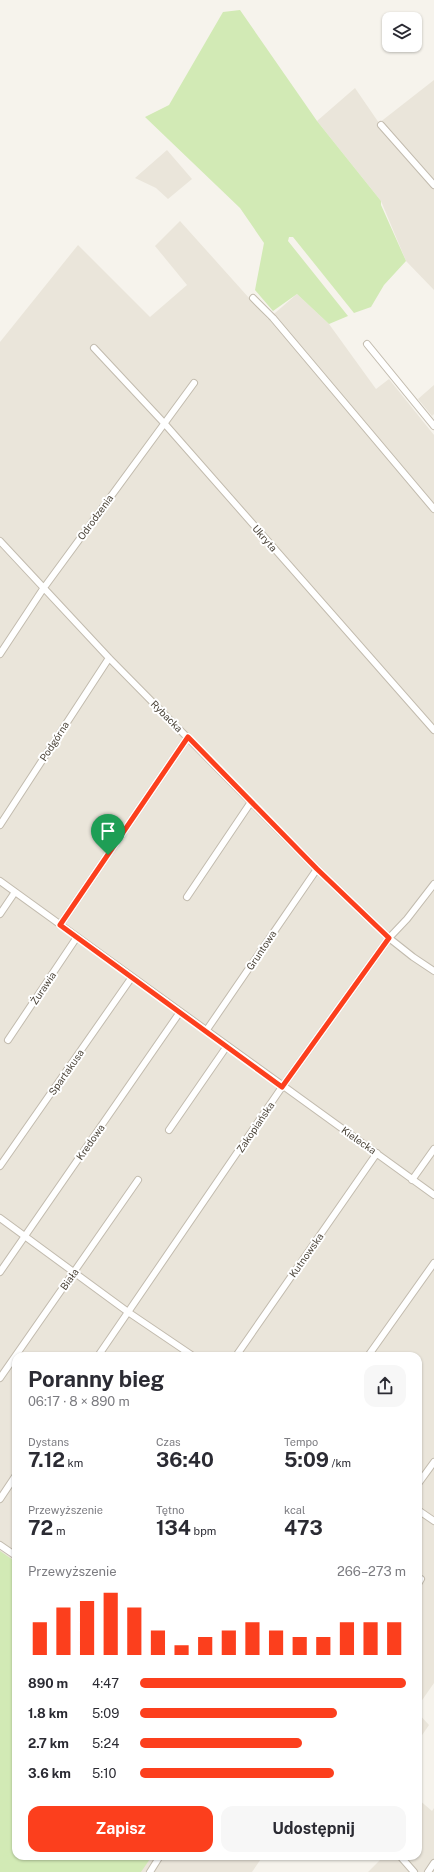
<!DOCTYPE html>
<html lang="pl">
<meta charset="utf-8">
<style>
body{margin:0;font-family:"Public Sans",sans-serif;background:#f7f7f7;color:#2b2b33;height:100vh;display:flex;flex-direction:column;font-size:15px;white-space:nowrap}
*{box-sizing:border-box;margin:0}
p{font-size:13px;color:#7c7c81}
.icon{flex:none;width:22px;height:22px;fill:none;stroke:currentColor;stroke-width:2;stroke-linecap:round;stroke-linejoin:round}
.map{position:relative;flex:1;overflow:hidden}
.details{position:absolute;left:12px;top:1352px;width:410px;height:508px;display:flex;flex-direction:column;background:#fff;border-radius:12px;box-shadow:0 1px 3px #0004}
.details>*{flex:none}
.fabs{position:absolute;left:382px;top:12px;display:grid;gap:8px}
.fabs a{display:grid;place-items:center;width:40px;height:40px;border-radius:8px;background:#fff;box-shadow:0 1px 3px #0004;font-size:20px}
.pin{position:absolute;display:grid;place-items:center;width:34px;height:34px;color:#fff;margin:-41px -17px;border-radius:50% 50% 50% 0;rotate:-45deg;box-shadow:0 0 4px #0007}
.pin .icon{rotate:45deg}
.round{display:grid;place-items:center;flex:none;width:42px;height:42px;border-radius:12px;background:#f7f7f7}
.overview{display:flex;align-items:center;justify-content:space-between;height:68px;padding:0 16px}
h1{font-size:22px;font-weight:700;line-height:30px}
.metrics{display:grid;grid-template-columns:repeat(3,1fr);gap:6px;height:68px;padding:4px 16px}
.metrics div{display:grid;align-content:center}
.metrics b{font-size:20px;font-weight:700}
.metrics small{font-size:11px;font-weight:400}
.metrics p{font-size:11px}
.chart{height:112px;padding:8px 16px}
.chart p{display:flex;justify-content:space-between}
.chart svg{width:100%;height:72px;margin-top:4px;stroke:#fc3f1d;stroke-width:6}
.action{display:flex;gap:8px;margin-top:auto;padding:8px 16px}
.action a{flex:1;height:46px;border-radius:12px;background:#fc3f1d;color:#fff;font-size:16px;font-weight:700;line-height:46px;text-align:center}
.action a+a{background:#f7f7f7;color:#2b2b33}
ul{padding:0 16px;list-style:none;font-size:13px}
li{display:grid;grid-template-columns:64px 48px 1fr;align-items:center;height:30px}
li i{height:10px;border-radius:5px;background:#fc3f1d}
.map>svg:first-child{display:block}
.residential{fill:#eae5da}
.green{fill:#d2eab5}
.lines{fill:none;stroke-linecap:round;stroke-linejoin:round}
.minor-casing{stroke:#c2bbae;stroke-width:8}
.minor{stroke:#fff;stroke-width:6}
.route-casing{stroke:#fff;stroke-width:8}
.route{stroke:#fc3f1d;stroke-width:5}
.labels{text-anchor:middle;stroke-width:4;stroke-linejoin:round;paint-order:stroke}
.street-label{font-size:10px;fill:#4b4439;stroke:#fff}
</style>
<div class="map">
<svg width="434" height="1872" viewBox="0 0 434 1872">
<rect width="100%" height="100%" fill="#f6f3ec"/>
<path class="residential" d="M434,80V290L406,261L381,201L317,121L355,88L379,123Z
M167,150L192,179L168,199L156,188L135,178Z
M180,221L268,319L297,294L329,324L376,389L389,379L434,435V1683L418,1706V1356H16V1856H263L252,1872H0V342L78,245L150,317L187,285L155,246Z
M434,385V414L432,416L418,399Z
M418,1713L429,1725L418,1741Z
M418,1799L432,1811L434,1808V1872H368L380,1860L378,1856H418Z"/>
<path class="green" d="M240,10L317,121L381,201V205L406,261L384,285L371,307L354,313L293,237H289L288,241L348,316L329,324L297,294L273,311L255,290L264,243L240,208L145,117L169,105L223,12Z
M0,1551L16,1562V1856H152L141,1872H0Z"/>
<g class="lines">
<g class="minor-casing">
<path id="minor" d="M381,125L434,185
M253,298L273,318L434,509
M367,344L434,426
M94,348L164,423L434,730
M0,541L109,658L317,869L389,938L413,957L434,971
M0,654L43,589L194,383
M0,825L109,658
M0,881L434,1195
M187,897L251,802
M0,914L15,892
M60,925L188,737
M206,1031L317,869
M8,1040L77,937
M169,1130L227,1046
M0,1166L132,977
M412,1180L434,1149
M0,1218L128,1312L193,1356
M0,1272L180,1012
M98,1356L282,1087L389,938L407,919L434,884
M236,1356L377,1153
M368,1356L434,1263
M0,1378L138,1180
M418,1484L434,1462
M0,1499L16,1475
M418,1510L434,1521
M0,1545L16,1556
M418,1584L421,1579
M400,1856L414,1872
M150,1872L160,1856
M428,1872L434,1863"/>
</g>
<use href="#minor" class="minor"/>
</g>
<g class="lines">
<g class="route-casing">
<path id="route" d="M188,737L317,869L389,938L282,1087L60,925Z"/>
</g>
<use href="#route" class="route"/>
</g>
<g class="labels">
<g class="street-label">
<text transform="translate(95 517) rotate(-54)" y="4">Odrodzenia</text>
<text transform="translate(265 538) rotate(49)" y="4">Ukryta</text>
<text transform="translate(167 716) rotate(45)" y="4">Rybacka</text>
<text transform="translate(54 741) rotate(-57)" y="4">Podgórna</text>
<text transform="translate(261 950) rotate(-56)" y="4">Gruntowa</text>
<text transform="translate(43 988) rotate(-56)" y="4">Żurawia</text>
<text transform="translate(66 1072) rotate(-55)" y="4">Spartakusa</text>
<text transform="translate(255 1127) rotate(-56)" y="4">Zakopiańska</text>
<text transform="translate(359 1140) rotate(35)" y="4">Kielecka</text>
<text transform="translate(90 1142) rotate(-55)" y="4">Kredowa</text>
<text transform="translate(306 1255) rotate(-55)" y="4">Kutnowska</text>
<text transform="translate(69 1279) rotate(-55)" y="4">Biała</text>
</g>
</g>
</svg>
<div class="fabs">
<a><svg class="icon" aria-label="layers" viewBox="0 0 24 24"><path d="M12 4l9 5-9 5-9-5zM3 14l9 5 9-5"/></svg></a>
</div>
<div class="pin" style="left:108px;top:855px;background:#1e9e55"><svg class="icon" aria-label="arrive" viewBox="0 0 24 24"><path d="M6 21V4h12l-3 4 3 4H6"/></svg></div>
<section class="details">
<div class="overview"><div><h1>Poranny bieg</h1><p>06:17 · 8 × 890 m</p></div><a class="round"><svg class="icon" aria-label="share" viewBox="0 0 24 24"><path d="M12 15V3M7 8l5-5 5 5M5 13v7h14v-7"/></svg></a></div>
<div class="metrics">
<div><p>Dystans</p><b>7.12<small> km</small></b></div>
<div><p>Czas</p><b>36:40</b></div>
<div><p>Tempo</p><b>5:09<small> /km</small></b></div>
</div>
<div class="metrics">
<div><p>Przewyższenie</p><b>72<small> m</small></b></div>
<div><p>Tętno</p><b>134<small> bpm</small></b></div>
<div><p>kcal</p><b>473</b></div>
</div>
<div class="chart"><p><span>Przewyższenie</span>266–273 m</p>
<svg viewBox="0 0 160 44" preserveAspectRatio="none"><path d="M5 44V24M15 44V15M25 44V11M35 44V6M45 44V15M55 44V29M65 44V38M75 44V33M85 44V29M95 44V24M105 44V29M115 44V33M125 44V33M135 44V24M145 44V24M155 44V24"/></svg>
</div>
<ul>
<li><b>890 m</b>4:47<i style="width:100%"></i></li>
<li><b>1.8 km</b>5:09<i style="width:74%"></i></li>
<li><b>2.7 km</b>5:24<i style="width:61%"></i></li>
<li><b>3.6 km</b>5:10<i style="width:73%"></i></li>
</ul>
<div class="action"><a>Zapisz</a><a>Udostępnij</a></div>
</section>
</div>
